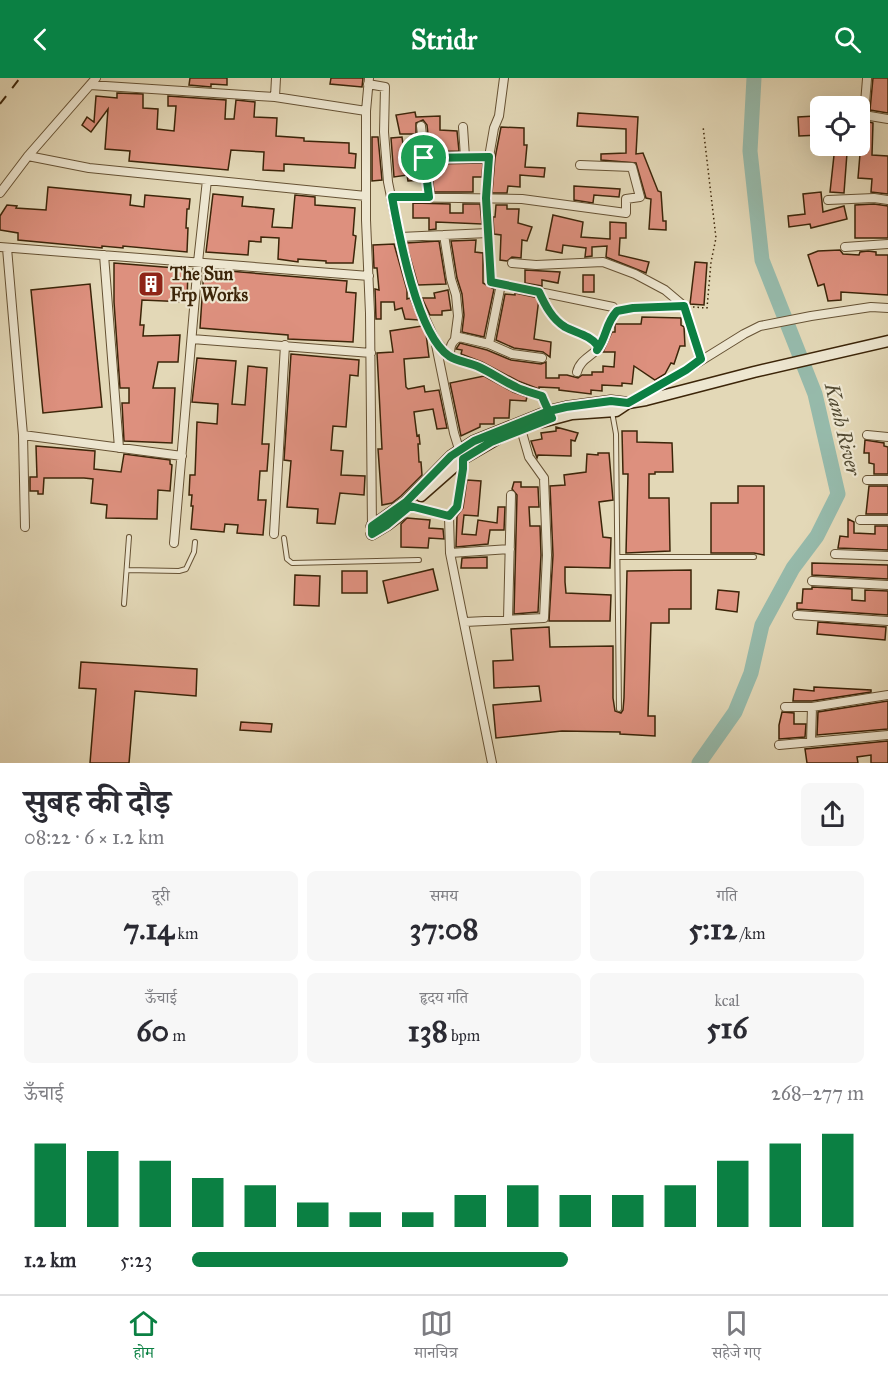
<!DOCTYPE html>
<html lang="hi">
<meta charset="utf-8">
<style>
body{margin:0;font-family:"IM FELL Great Primer","Noto Serif Devanagari",serif;background:#f7f7f7;color:#2b2b33;height:100vh;display:flex;flex-direction:column;font-size:22px;white-space:nowrap}
*{box-sizing:border-box;margin:0}
p{font-size:20px;color:#7c7c81}
.icon{flex:none;width:33px;height:33px;fill:none;stroke:currentColor;stroke-width:2;stroke-linecap:round;stroke-linejoin:round}
.map{position:relative;height:685px;overflow:hidden}
.sheet{display:flex;flex-direction:column;background:#fff;flex:1}
.sheet>*{flex:none}
.tools{position:absolute;left:810px;top:18px;display:grid;gap:12px}
.tools a{display:grid;place-items:center;width:60px;height:60px;border-radius:9px;background:#fff;box-shadow:0 6px 24px #0002;font-size:30px}
.pin{position:absolute;display:grid;place-items:center;width:51px;height:51px;color:#fff;margin:-26px;border:3px solid #fff;border-radius:50%;box-shadow:0 2px 6px #0007}
.round{display:grid;place-items:center;flex:none;width:63px;height:63px;border-radius:9px;background:#f7f7f7}
.summary{display:flex;align-items:center;justify-content:space-between;height:102px;padding:0 24px}
h1{font-size:33px;font-weight:700;line-height:45px}
.stats{display:grid;grid-template-columns:repeat(3,1fr);gap:9px;height:102px;padding:6px 24px}
.stats div{display:grid;align-content:center;border-radius:9px;background:#f7f7f7;text-align:center}
.stats b{font-size:30px;font-weight:700}
.stats small{font-size:16px;font-weight:400}
.stats p{font-size:16px}
.chart{height:168px;padding:12px 24px}
.chart p{display:flex;justify-content:space-between}
.chart svg{width:100%;height:108px;margin-top:6px;stroke:#0b8043;stroke-width:6}
ul{padding:0 24px;list-style:none;font-size:20px}
li{display:grid;grid-template-columns:96px 72px 1fr;align-items:center;height:45px}
li i{height:15px;border-radius:8px;background:#0b8043}
header{display:flex;justify-content:space-between;align-items:center;height:78px;padding:0 24px;background:#0b8043;color:#fff;font-size:27px;font-weight:700}
.tab-bar{display:flex;justify-content:space-around;align-items:center;height:84px;border-top:2px solid #e1e1e2;background:#fff;font-size:16px;color:#7c7c81}
.tab-bar a{display:grid;justify-items:center;gap:3px}
.tab-bar .active{color:#0b8043}
.map>svg:first-child{display:block}
.lines{fill:none;stroke-linecap:round;stroke-linejoin:round}
.river{stroke:#96baab;stroke-width:15}
.building{fill:#dd907e;stroke:#3c2509;stroke-width:1.5}
.lane-casing{stroke:#665234;stroke-width:6}
.street-casing{stroke:#665234;stroke-width:10}
.secondary-casing{stroke:#3c2509;stroke-width:13}
.path{stroke:#3c2509;stroke-width:1.5;stroke-dasharray:1.5 3;stroke-linecap:butt}
.lane{stroke:#ede6d0;stroke-width:4}
.street{stroke:#ede6d0;stroke-width:8}
.secondary{stroke:#ede6d0;stroke-width:10}
.rail{stroke:#3c2509;stroke-width:2;stroke-dasharray:10 10;stroke-linecap:butt}
.route-casing{stroke:#fff;stroke-width:12}
.route{stroke:#0b8043;stroke-width:8}
.labels{text-anchor:middle;stroke-width:4.5;stroke-linejoin:round;paint-order:stroke}
.poi-label{font-size:18px;font-weight:bold;fill:#3c2509;stroke:#ede6d0;text-anchor:start}
.water-label{font-size:20px;font-style:italic;fill:#524a32;stroke:#ede6d0}
</style>
<header><svg class="icon" aria-label="back" viewBox="0 0 24 24"><path d="M15 5l-7 7 7 7"/></svg>Stridr<svg class="icon" aria-label="search" viewBox="0 0 24 24"><circle cx="10" cy="10" r="6"/><path d="M15 15l6 6"/></svg></header>
<div class="map">
<svg width="888" height="685" viewBox="0 0 888 685">
<rect width="100%" height="100%" fill="#e3d8b7"/>
<filter id="stains"><feTurbulence type="fractalNoise" baseFrequency=".00333" numOctaves="4"/><feColorMatrix values="0 0 0 0 .2 0 0 0 0 .09 0 0 0 0 .02 0 0 0 .5 -.17"/></filter>
<radialGradient id="worn" r=".72"><stop offset=".6" stop-color="#630" stop-opacity="0"/><stop offset="1" stop-color="#630" stop-opacity=".3"/></radialGradient>
<g class="lines">
<path class="river" d="M699,685L735,634L751,595L762,547L793,490L817,458L838,416L815,316L762,182L750,73L754,0"/>
</g>
<path class="building" d="M190,0H227V7L211,6V9L189,7Z
M331,0H363L362,9L330,6Z
M873,0H888V35L870,32Z
M117,15L143,16V30L158,31L157,51L174,53L176,28H168V18L226,22L225,41H234L236,22L255,24L254,39L277,40L276,58L304,60V63L349,65V75L356,76L355,90L284,86V93L263,92L264,74L231,72L228,92L129,83L130,73L105,71L108,31L91,54L82,47L87,39L94,44L96,18L117,20Z
M415,34L416,39L440,38V52L457,53L459,73L430,74L427,47L423,42L416,45V56H400L396,37Z
M578,35L638,39L636,76L643,75L658,113L661,114L663,143H666V152L649,151L651,121L646,120L636,85L601,82V76L626,75V51L577,48Z
M815,38L816,42L820,41V57L799,58L798,39Z
M866,43L873,45L872,77L888,78V116L871,114L872,101L858,100L860,76L847,75L844,115L830,114L835,68H860L862,46H866Z
M501,49L524,50V67H527L525,89L545,90L544,99L520,97V109L508,108L507,115H492L495,80Z
M372,59H378L382,102L372,103Z
M402,59L404,74L418,72L421,102L408,103L407,97L394,99L391,60Z
M483,85L482,99H473V114H434L431,86Z
M574,108L620,111L619,119L594,117L593,125L574,122Z
M48,109L131,117L130,127L144,129L145,117L190,121L189,131H187L186,150H188L187,174L123,168V170L102,168V170L18,162V155L0,152V138L7,127L17,128L16,130L46,132Z
M821,114L823,134L844,128L847,141L811,150L810,146L789,149L788,138L805,136L803,116Z
M213,116L243,119L242,128L274,131L272,149L292,150L295,117L315,119V127L355,130L353,157L356,158L353,185H326V183L298,181V184L278,181L279,160L261,159V164L249,163L248,177L206,174Z
M413,125L450,126V135H463V126H480L482,146L436,144V151L429,152V140H413Z
M874,126L888,128V160H855V127Z
M496,127H507V131H519L518,145L532,149L527,163L522,162L521,180L512,179L507,183L500,182L501,157L494,156L493,139H495Z
M553,137L583,144L581,159L610,161V144L626,145V160H620L619,177L649,184L646,195L606,179L607,168L592,169V178L585,179L586,170L563,167L562,175L546,172Z
M476,162L475,174L483,175V205L494,211L484,259L462,254L464,237L462,216L457,200L451,163Z
M439,163L446,206L418,207L406,165Z
M394,166L407,212V221L410,220L419,242L405,241L402,230L395,232L394,224H381V241H376L375,211L379,212L377,190H374L373,167Z
M840,172L843,176L859,177L860,174L868,173L876,174V177H888V217L841,214V222L828,223L824,206L818,208L808,177L818,173Z
M695,184L707,185L704,227L690,226Z
M114,185L188,191L187,224L142,222L140,247H144L143,258L180,257L178,284H158L153,310H175L172,365L124,363L122,325H129V310H120L114,224Z
M204,191L347,203L346,214L356,215L353,264L288,261V257L200,250Z
M525,192L560,194L558,205L542,202V208L525,205Z
M583,197H594V214H583Z
M90,206L102,329L43,335L31,212Z
M448,212L451,232L442,233V237H430L422,220H435L434,215Z
M515,215L539,220L534,261L551,264L550,279L543,274L514,270L496,262L505,216L515,217Z
M642,239L681,240V247L684,249L685,268H680L674,286L671,285L665,296L655,302L634,288L632,306L622,305V308L602,307V313L591,312V316L559,312V310L539,309V311L518,303L482,284L461,276L462,272L456,271L460,265L487,272L511,282L541,286L546,284V300H559V297H567L578,300L582,297H592V294H603V288L614,289L615,274H603L612,254H615V246H641Z
M422,248L426,256L429,279L404,281L406,309L408,311L424,308L425,314L439,312L447,350L437,351L433,331L414,334L417,358L419,357L420,366H418L419,384H421L422,397L401,418L392,425L382,427L378,371H382L377,275L393,274L390,253Z
M291,276L359,282L358,298L350,297L346,349L333,348L331,372L343,373L341,397L365,398L364,417L340,415L335,446L317,445L318,431L287,429L291,383L284,382Z
M197,280L236,283L232,326L245,327L248,288L267,290L262,366H269L267,393H260L258,422H266L263,457L237,455L238,447L225,446L224,454L191,451L193,428H191L192,417H189L190,397H195L197,344L217,346L218,326L192,324Z
M484,298L513,314L527,319L526,323L510,322L509,340H494V346H480V349L461,358L450,305Z
M556,349L578,355L575,363L571,362V378L538,377L537,380L531,363L542,361L541,355L556,353Z
M622,353H637V364L672,365L673,394H655V396H649V420H669L670,473L626,475L628,396H623Z
M865,362L884,365V368L888,369V396H874V386L869,385V375H864Z
M36,368L95,373L94,391L121,394L124,376L170,382V386L172,387L170,413L158,412L157,441L106,440L107,427L91,425L93,401L84,400H44L43,416H38V413H30V399H37Z
M598,375H609L613,422L599,424L603,459L611,460L610,490L565,489V504L566,515L611,517L610,543H549L553,477L550,408L565,407L564,397L586,394L587,376L598,377Z
M467,402L481,403L478,438L464,437L462,456L476,457L478,442L497,445L498,429H505L504,452H490L488,466L456,469L457,438L463,430Z
M514,404H521V409H538L539,429H529L530,448H540L541,477L538,534L514,536L517,417L512,411Z
M738,408H764V477L754,475H711V425H738Z
M869,408H888V436H866Z
M407,440L430,442L429,450L443,451L444,461L429,460L428,470L401,469V446Z
M848,441L854,444V455L875,456V448H888V472L838,470L840,458L848,459Z
M487,479V490H461L462,480Z
M812,485L888,487V501L812,497Z
M433,491L438,512L388,525L383,503Z
M691,492V531H669V545H651L648,638H655V658L620,656V654L562,653L496,660L493,627L541,623L539,608L494,610L493,583L513,582L511,551L549,549L550,569L613,568V620L615,633L621,635L623,632L624,620L627,493Z
M342,493H367V515H342Z
M295,497L320,498L319,528L294,527Z
M812,509L852,511V522L865,523V512L888,513V537L797,531V525H802L803,511H812Z
M718,512L739,514L737,534L716,531Z
M818,544L886,549L885,562L817,556Z
M81,584L197,591L196,618L135,613L129,685H90L96,611L79,610Z
M814,609L871,612V614L812,623H793L794,611L814,613Z
M888,623V651L817,657L818,634Z
M782,634L794,635V646H806L805,659L779,661V647Z
M241,644L272,646L271,654L240,652Z
M888,663V685H871V677L857,679L858,685H807L805,671Z"/>
<g class="lines">
<g class="lane-casing">
<path id="lane" d="M612,334L616,356L619,631
M284,460L287,481L292,485L419,482
M618,479H754
M127,492L179,493L186,491L194,474L195,464
M124,526L129,459"/>
</g>
<g class="street-casing">
<path id="street" d="M369,0L366,33V142L370,235L372,451
M504,0L499,38L494,50L489,79L486,120L491,204L613,229
M867,1L864,37L888,41
M368,6L385,9L384,54L388,104L403,178L416,220L435,262L454,355L459,371
M90,7L275,19L366,33
M275,19L276,0
M421,48L429,119
M463,49L465,79
M28,78L89,90L366,118
M424,80L489,79
M0,115L28,78L96,0
M392,119L522,121L626,135V121L640,119L632,89L580,87
M828,122L874,120L888,122
M444,157L451,201L456,217L458,238L455,261
M400,159L488,155
M0,169L369,198
M845,169L888,166
M7,170L23,357L25,449
M104,177L119,370
M512,185L536,187L603,184L635,196L665,212L684,228L701,281
M192,261L371,275
M436,263L450,279L479,289L516,309L542,318L550,336
M489,266L501,206
M450,279C450,270 450,264 459,259L489,266L512,276L542,280
M577,294C580,281 593,278 600,268C608,256 605,246 617,233L633,230L684,228
M632,322L686,292L744,256L760,248L811,238L871,229L888,230
M23,357L182,378
M867,357L888,359
M463,381V391L457,429L449,438L450,475L492,685
M867,402H888
M410,428L449,438
M860,442H888
M274,456L285,267
M174,465L198,184L207,102
M450,475L510,471
M835,476L888,478
M812,503L888,507
M797,537L888,543
M508,541L511,417
M465,544L544,540L547,477L544,400L529,379L521,351
M785,629H812
M811,664L812,629L888,617
M779,667L888,657"/>
</g>
<g class="secondary-casing">
<path id="secondary" d="M542,344L572,336L616,333L628,325
M421,418L463,381L499,360
M372,448L406,424L451,378L474,363L549,333L566,329L611,323L628,325L646,322L754,294L888,263
M372,456L387,447L400,437"/>
</g>
<path class="path" d="M543,224L558,244L592,262
M693,229L707,230L711,184L716,160L703,48"/>
<use href="#lane" class="lane"/>
<use href="#street" class="street"/>
<use href="#secondary" class="secondary"/>
<path class="rail" d="M0,26L20,0"/>
</g>
<g class="lines">
<g class="route-casing">
<path id="route" d="M424,80L429,119H392C399,157 417,256 449,278C457,283 470,285 479,289C492,295 503,303 516,309C524,313 533,315 542,318C545,326 549,333 552,340L491,364L463,381V391L457,429L449,438L410,428L387,447L372,456V448L406,424L451,378L474,363L549,333L566,329L611,323L628,325L686,292L701,281L684,228L633,230L617,233C605,246 607,259 597,272L598,268C590,257 576,255 565,249C552,241 545,227 539,214L491,204L486,120L489,79L424,80"/>
</g>
<use href="#route" class="route"/>
</g>
<defs>
<g id="building-square" transform="scale(1.35)"><rect x="-9" y="-9" width="18" height="18" rx="4" fill="#8f2418" stroke="#ede6d0"/><path d="M-4-6H4V6H1V3H-1V6H-4ZM-2.5-4.3h1.7v1.8h-1.7ZM.8-4.3h1.7v1.8H.8ZM-2.5-1h1.7V.8h-1.7ZM.8-1h1.7V.8H.8Z" fill="#fff"/></g>
</defs>
<g fill-rule="evenodd">
<use href="#building-square" x="151" y="206"/>
</g>
<g class="labels">
<g class="poi-label">
<text x="170" y="202">The Sun<tspan x="170" dy="21">Frp Works</tspan></text>
</g>
<g class="water-label">
<text transform="translate(843 351) rotate(76)" y="7">Kanh River</text>
</g>
</g>
<rect width="100%" height="100%" filter="url(#stains)"/>
<rect width="100%" height="100%" fill="url(#worn)"/>
</svg>
<div class="tools">
<a><svg class="icon" aria-label="locate" viewBox="0 0 24 24"><circle cx="12" cy="12" r="6"/><path d="M12 2v4M12 18v4M2 12h4M18 12h4"/></svg></a>
</div>
<div class="pin" style="left:424px;top:80px;background:#1e9e55"><svg class="icon" aria-label="arrive" viewBox="0 0 24 24"><path d="M6 21V4h12l-3 4 3 4H6"/></svg></div>
</div>
<section class="sheet">
<div class="summary"><div><h1>सुबह की दौड़</h1><p>08:22 · 6 × 1.2 km</p></div><a class="round"><svg class="icon" aria-label="share" viewBox="0 0 24 24"><path d="M12 15V3M7 8l5-5 5 5M5 13v7h14v-7"/></svg></a></div>
<div class="stats">
<div><p>दूरी</p><b>7.14<small> km</small></b></div>
<div><p>समय</p><b>37:08</b></div>
<div><p>गति</p><b>5:12<small> /km</small></b></div>
</div>
<div class="stats">
<div><p>ऊँचाई</p><b>60<small> m</small></b></div>
<div><p>हृदय गति</p><b>138<small> bpm</small></b></div>
<div><p>kcal</p><b>516</b></div>
</div>
<div class="chart"><p><span>ऊँचाई</span>268–277 m</p>
<svg viewBox="0 0 160 44" preserveAspectRatio="none"><path d="M5 44V10M15 44V13M25 44V17M35 44V24M45 44V27M55 44V34M65 44V38M75 44V38M85 44V31M95 44V27M105 44V31M115 44V31M125 44V27M135 44V17M145 44V10M155 44V6"/></svg>
</div>
<ul>
<li><b>1.2 km</b>5:23<i style="width:56%"></i></li>
</ul>
</section>
<nav class="tab-bar">
<a class="active"><svg class="icon" aria-label="home" viewBox="0 0 24 24"><path d="M3 11l9-7 9 7M6 9v11h12V9"/></svg>होम</a>
<a><svg class="icon" aria-label="map" viewBox="0 0 24 24"><path d="M3 6l6-2 6 2 6-2v14l-6 2-6-2-6 2zM9 4v14M15 6v14"/></svg>मानचित्र</a>
<a><svg class="icon" aria-label="saved" viewBox="0 0 24 24"><path d="M7 4h10v16l-5-4-5 4z"/></svg>सहेजे गए</a>
</nav>
